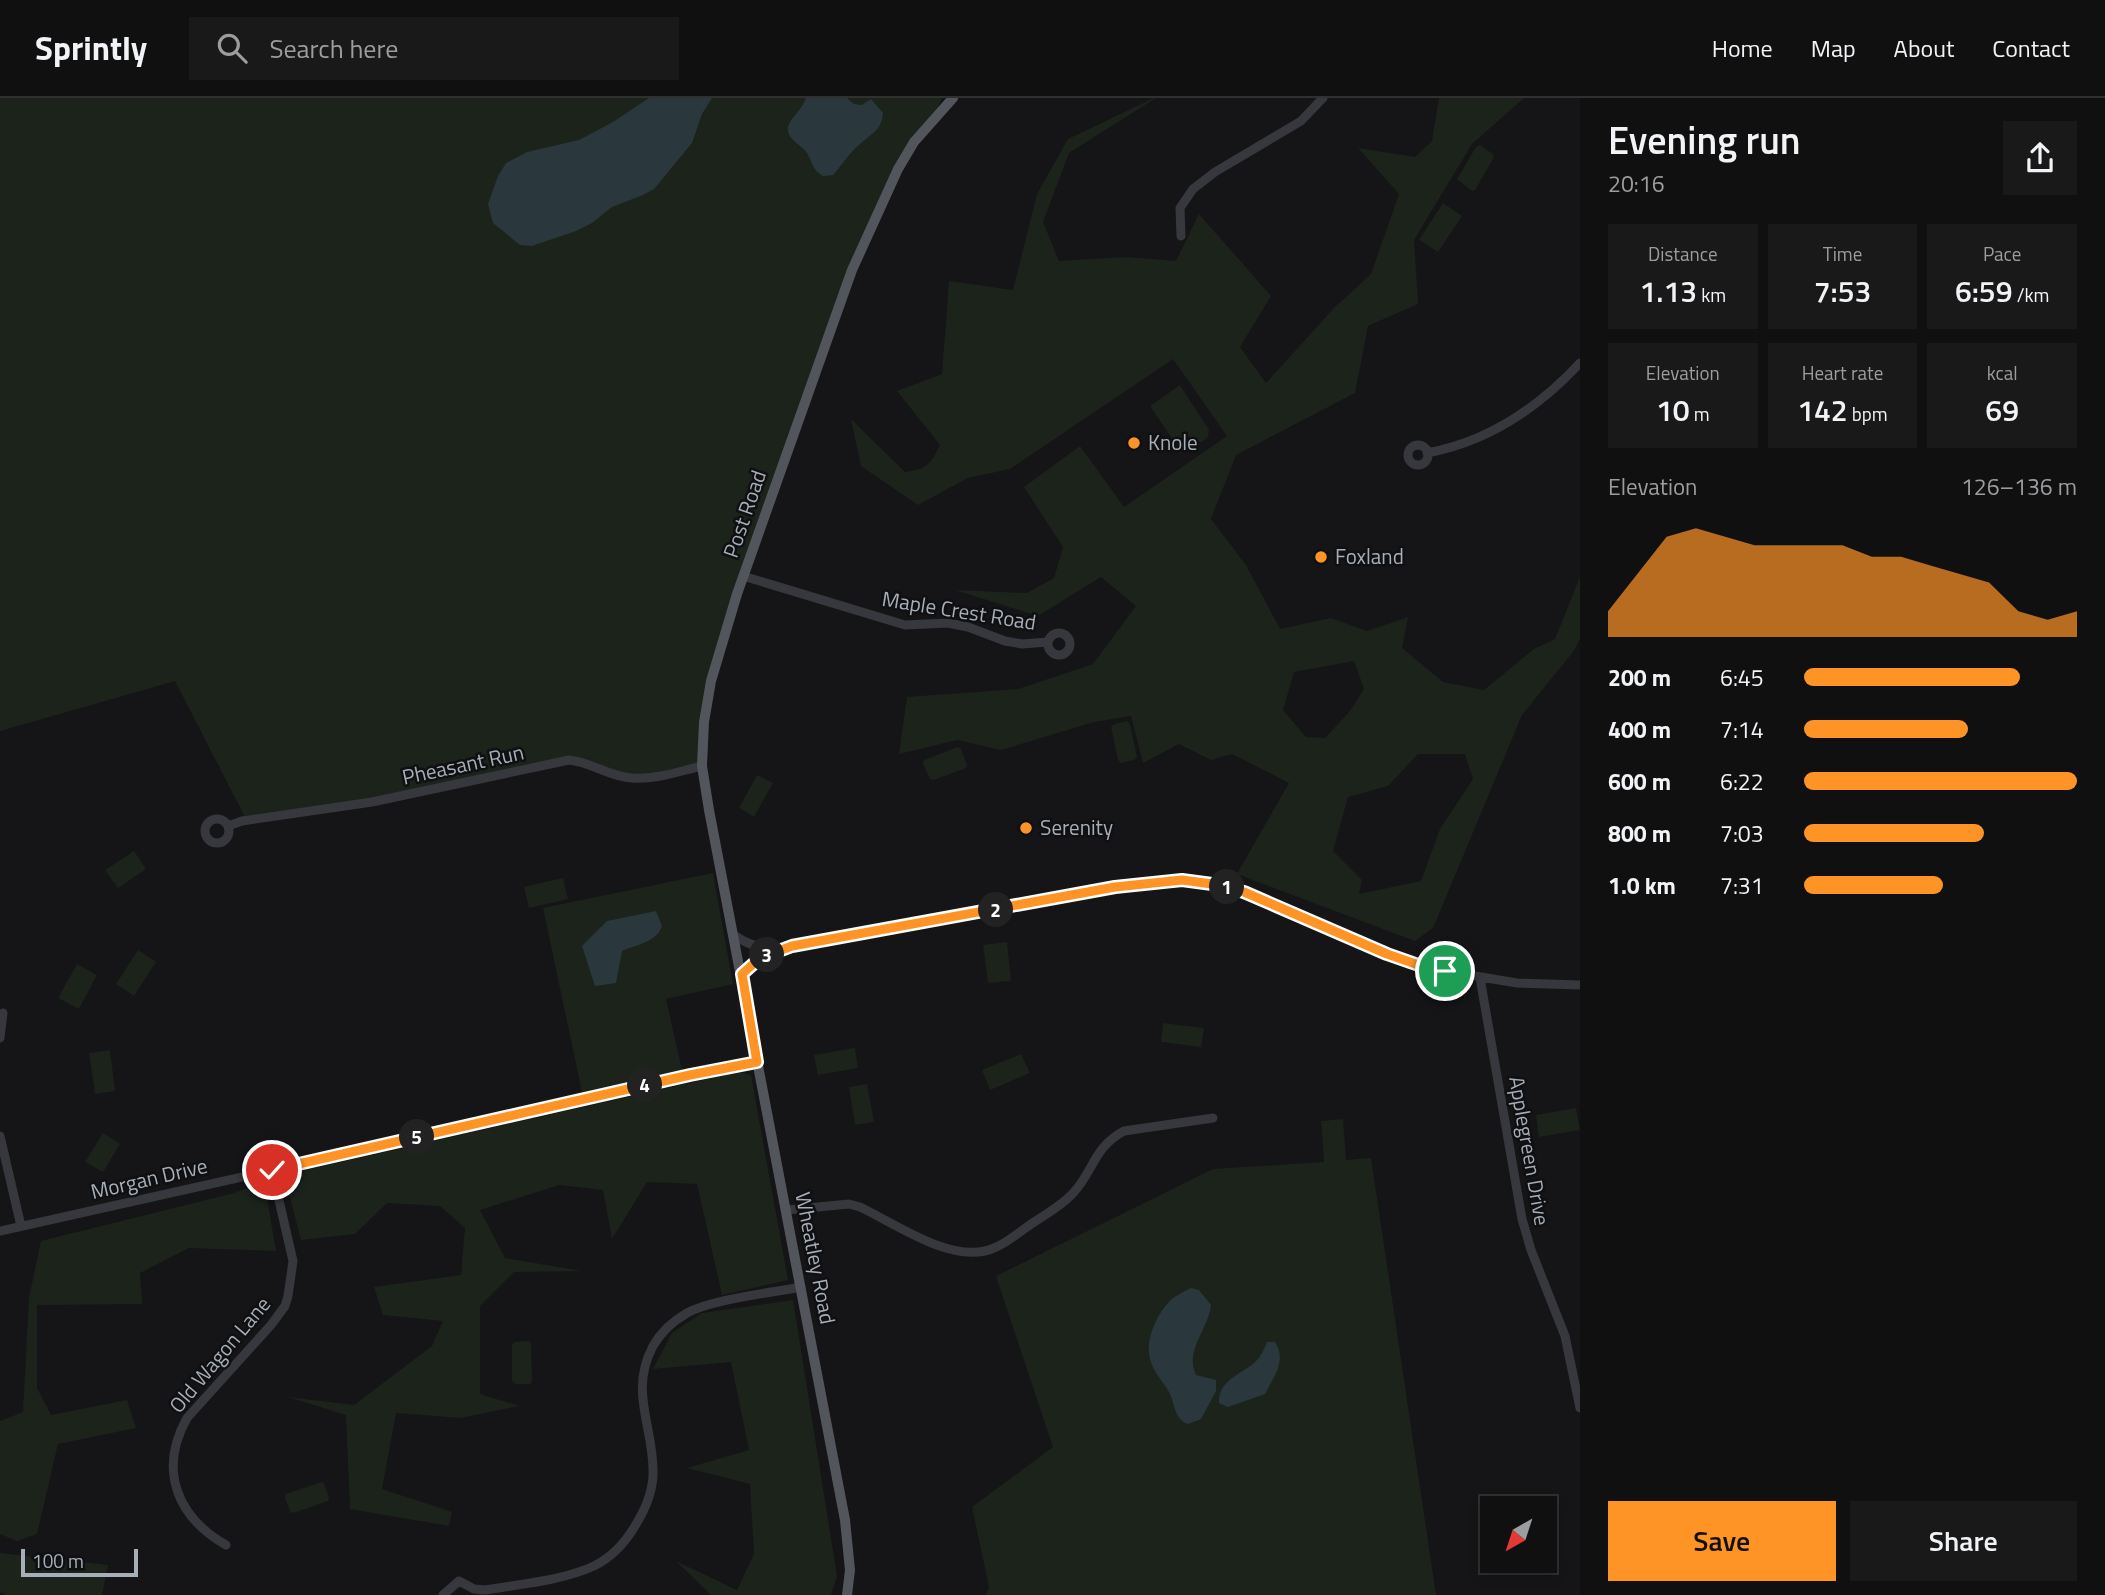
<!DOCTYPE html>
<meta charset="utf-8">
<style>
body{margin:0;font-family:"Titillium Web",sans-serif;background:#19191a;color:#f1f3f6;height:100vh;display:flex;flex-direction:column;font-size:26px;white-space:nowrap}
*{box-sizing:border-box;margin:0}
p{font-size:23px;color:#9c9d9f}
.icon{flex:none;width:38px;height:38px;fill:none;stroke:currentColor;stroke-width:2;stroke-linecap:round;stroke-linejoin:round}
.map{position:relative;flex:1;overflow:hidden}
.sheet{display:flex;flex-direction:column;background:#101011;width:525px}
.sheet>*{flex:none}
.needle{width:46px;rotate:219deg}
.tools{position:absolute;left:1480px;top:1398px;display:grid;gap:14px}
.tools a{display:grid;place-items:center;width:77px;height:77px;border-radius:0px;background:#101011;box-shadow:0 4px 10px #0003,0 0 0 2px #303031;font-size:35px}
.scale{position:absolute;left:21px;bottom:18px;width:117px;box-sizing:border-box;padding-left:7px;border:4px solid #a6aeb8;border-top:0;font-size:19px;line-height:24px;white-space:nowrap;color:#a6aeb8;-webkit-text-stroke:5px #101012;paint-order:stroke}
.pin{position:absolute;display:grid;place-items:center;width:60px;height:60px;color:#fff;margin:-30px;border:4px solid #fff;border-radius:50%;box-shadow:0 2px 7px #0007}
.km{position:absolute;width:35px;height:35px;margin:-18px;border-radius:50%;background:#222;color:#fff;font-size:19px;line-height:35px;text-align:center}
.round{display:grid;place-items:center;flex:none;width:74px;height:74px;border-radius:0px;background:#19191a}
.headline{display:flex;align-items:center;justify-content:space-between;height:119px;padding:0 28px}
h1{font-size:38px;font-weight:600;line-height:52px}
.figures{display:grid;grid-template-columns:repeat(3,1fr);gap:10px;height:119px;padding:7px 28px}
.figures div{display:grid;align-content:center;border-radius:0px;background:#19191a;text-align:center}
.figures b{font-size:30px;font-weight:600}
.figures small{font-size:19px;font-weight:400}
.figures p{font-size:19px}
.chart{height:196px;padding:14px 28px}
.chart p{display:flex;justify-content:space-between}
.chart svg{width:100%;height:126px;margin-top:7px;fill:#ff9426;opacity:.7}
.button{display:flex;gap:14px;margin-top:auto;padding:14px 28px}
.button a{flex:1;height:80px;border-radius:0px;background:#ff9426;color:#111;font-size:28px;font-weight:600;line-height:80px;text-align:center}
.button a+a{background:#19191a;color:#f1f3f6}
ul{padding:0 28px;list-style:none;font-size:23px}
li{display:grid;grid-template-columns:112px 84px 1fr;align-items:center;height:52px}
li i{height:18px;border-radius:9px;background:#ff9426}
header{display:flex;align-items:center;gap:42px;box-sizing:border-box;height:98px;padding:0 35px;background:#101011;border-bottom:2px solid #303031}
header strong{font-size:33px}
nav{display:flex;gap:38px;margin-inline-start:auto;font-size:24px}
.search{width:490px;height:63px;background:#19191a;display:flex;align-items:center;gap:18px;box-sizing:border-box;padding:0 24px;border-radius:0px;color:#9c9d9f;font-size:26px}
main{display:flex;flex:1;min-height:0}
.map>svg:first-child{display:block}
.green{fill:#1b231b;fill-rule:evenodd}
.water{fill:#2a373c}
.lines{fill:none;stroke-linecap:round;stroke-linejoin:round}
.minor{stroke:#36383d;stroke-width:9}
.major{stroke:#52555c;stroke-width:10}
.route-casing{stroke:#fff;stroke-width:14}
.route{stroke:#ff9426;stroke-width:9}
.poi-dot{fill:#ff9426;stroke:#101012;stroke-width:2.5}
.labels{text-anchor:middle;stroke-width:5;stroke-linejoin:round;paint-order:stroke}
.poi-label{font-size:21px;fill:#a6aeb8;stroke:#101012;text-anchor:start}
.street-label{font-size:21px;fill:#a6aeb8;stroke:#101012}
</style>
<header>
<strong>Sprintly</strong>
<div class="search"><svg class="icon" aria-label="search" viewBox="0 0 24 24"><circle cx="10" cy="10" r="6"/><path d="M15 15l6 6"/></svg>Search here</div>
<nav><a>Home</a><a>Map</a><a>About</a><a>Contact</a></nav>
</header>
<main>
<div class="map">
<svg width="1580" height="1497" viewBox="0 0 1580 1497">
<rect width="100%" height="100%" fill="#151517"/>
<path class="green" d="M0,0H942L934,19L914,44L852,172L711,583L702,668L632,680L582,663L372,704L247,723L175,583L0,633Z
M1154,0H1156L1069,55L1043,124L1059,163L1126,159L1176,163L1199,116L1271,198L1240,249L1266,285L1334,210L1371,176L1399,96L1358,50L1415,59L1432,43L1439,0H1524L1472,46L1414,142L1418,206L1368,228L1355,295L1236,357L1211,421L1246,467L1280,531L1331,520L1367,533L1408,519L1402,550L1443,584L1484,592L1534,551L1555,541L1580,479V541L1573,554L1522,617L1433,830L1415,843L1237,776L1289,685L1232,656L1211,662L1179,646L1143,665L1131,618L1094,624L1001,652L957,642L899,656L907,599L1018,591L1093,566L1136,508L1101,479L1038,518L955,492L1027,495L1054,480L1063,449L1024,389L1080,348L1124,409L1227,338L1173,261L1010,371L968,380L918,407L861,368L851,321L905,374C927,371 930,367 940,347L897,293L942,276L949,183L1013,192L1037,96L1068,41ZM1354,563L1364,591L1350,613L1325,640L1306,639L1283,612L1294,574ZM1418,656H1465L1473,681L1440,731L1421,783L1359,796L1362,782L1333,753L1348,699L1388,688Z
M1480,47L1493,56L1494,59L1475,92L1472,93L1457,81L1476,49Z
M1443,105L1462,118L1438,154L1419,142Z
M1180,287L1209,332L1208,339L1202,344H1190L1179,351L1150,308Z
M1127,623L1130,626L1137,659L1134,662L1121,665L1118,662L1111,629L1114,626Z
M958,649L961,651L967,667L966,670L934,682L930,681L923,666L924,662Z
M757,677L773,685L754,719L739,710Z
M134,753L146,771L118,790L105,772Z
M713,775L733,886L666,901L682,972L582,994L543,810Z
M563,780L568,801L529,810L524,789Z
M1007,844L1011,883L988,885L983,847Z
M138,852L156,864L134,898L116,886Z
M77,866L97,877L79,911L58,900Z
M1163,925L1204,930L1201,949L1161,944Z
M855,950L858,970L818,977L814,957Z
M110,952L115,993L95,996L89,955Z
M1021,956L1030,975L990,992L982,972Z
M739,974L751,977L788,1182L722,1197L697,1086L647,1084L612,1141L603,1092L559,1087L480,1112L505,1160L582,1173L514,1174L480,1208V1296L519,1308L461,1320L396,1315L382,1391L452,1414L449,1428L350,1411L346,1317L288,1299L354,1307L432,1248L443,1223L383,1217L374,1189L461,1177L465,1130L440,1108L387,1105L355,1136L301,1142L284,1077Z
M867,986L874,1024L855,1027L849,989Z
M1576,1010L1580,1032L1539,1039L1536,1017Z
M1343,1021L1346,1062L1371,1060L1436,1497H986L989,1489L972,1409L1053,1349L996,1178L1213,1071L1324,1064L1321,1023Z
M103,1035L120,1046L103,1074L85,1064Z
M264,1083L276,1153L189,1150L140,1175L142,1206L37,1207V1290L51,1317L127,1302L136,1330L58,1346L37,1436L17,1443L0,1436V1323L23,1314L29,1200L41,1143L234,1095Z
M793,1202L837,1478L831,1497H711L676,1463L737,1492L754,1456L750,1386L687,1370L749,1352L731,1264L653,1271L672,1235L702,1215Z
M529,1243L531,1246L532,1284L530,1286H515L512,1283V1247L514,1244Z
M321,1384L324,1385L329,1400L328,1403L293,1415L290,1413L285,1400L286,1396Z
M0,1455L108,1467L102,1497H6L0,1494Z"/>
<path class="water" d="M649,0H712L702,16L692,45L654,91L643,97L612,109L592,125L576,133L532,148L520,147L493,125L488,106L498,78L506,65L527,54L579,42L613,24Z
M806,0H847L854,6L862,7L871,1L883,15C882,32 871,36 860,46C850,54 842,67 833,77L823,78C812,72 813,65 807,55C802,47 786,41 788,29C790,20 802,12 806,0Z
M656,813L662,828C657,844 636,847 622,853L616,885L595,888L582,848L607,823Z
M1191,1190L1199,1192L1211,1207C1209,1230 1184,1253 1196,1277L1216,1282V1293L1201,1321L1188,1326C1174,1321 1175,1306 1169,1294C1163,1283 1153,1274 1150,1261C1145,1243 1156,1218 1168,1205C1174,1198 1183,1194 1191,1190Z
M1267,1244H1275C1287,1263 1274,1278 1265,1296L1228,1309L1219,1305C1218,1282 1242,1276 1255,1264C1261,1259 1264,1251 1267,1244Z"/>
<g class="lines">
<path class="minor" d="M1181,138L1180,110L1193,91L1215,74L1301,23L1323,0
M1408 357a10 10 0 1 1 20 0a10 10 0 1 1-20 0Z
M1427,355C1488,344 1539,309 1580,265
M743,478L905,527L948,525L968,529L1005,543L1022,546L1048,544
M1048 546a11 11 0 1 1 22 0a11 11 0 1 1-22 0Z
M205 733a12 12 0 1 1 24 0a12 12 0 1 1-24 0Z
M228,728L242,723L372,704L569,662C591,664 610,679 632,680C655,682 680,673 702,668
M734,837C748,847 760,850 777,851
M742,876L760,860L792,848L1115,789L1183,782L1211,786L1244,794L1387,856L1427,870L1517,885L1580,887
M1480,880L1522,1121L1531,1152L1565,1238L1580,1310
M0,940L3,915
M0,1038L21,1128
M787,1112L849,1106L860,1109C894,1125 946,1162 985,1153C1000,1150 1014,1138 1027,1129C1042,1118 1061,1109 1074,1094C1094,1072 1094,1049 1124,1033L1213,1020
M0,1133L757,964
M226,1447C177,1419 158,1372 187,1320L271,1227L285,1208L288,1198L293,1163L272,1072
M443,1497L459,1483L474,1491L485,1492C520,1486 561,1483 594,1468C612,1459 625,1445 635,1428C645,1412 652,1396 653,1378C655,1330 628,1295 653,1248C661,1234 673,1223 687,1215C712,1201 771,1195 801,1189"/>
<path class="major" d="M847,1497L850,1472L845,1422L709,712L702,668L704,624L711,583L737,496L852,172L898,71L914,44L953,0"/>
</g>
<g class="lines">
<g class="route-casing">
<path id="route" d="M272,1072L690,977L757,964L742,876L760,860L792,848L1115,789L1182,782L1212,786L1244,794L1387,856L1427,870L1445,873"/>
</g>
<use href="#route" class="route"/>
</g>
<g class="poi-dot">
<circle cx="1134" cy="345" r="7"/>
<circle cx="1321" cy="459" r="7"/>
<circle cx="1026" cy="730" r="7"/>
</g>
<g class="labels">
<g class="poi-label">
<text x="1148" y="352">Knole</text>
<text x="1335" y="466">Foxland</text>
<text x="1040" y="737">Serenity</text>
</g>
<g class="street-label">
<text transform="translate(745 416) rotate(-71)" y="7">Post Road</text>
<text transform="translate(959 513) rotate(9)" y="7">Maple Crest Road</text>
<text transform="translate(463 667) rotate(-12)" y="7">Pheasant Run</text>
<text transform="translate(1529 1053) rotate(80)" y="7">Applegreen Drive</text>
<text transform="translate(149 1081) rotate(-13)" y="7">Morgan Drive</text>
<text transform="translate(815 1160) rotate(79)" y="7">Wheatley Road</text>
<text transform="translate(220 1257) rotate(-50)" y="7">Old Wagon Lane</text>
</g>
</g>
</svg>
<div class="tools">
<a><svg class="needle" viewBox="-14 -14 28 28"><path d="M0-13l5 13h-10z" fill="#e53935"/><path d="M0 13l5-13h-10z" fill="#9c9d9f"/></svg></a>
</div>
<div class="scale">100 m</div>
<div class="pin" style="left:1445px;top:873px;background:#1e9e55"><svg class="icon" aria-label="arrive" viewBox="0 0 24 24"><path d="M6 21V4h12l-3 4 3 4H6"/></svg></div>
<div class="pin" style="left:272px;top:1072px;background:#d93025"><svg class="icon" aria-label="check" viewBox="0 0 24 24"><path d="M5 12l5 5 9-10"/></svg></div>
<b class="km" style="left:1227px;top:789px">1</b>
<b class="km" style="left:996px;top:812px">2</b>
<b class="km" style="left:767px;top:857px">3</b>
<b class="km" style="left:645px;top:987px">4</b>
<b class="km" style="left:417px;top:1039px">5</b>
</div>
<section class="sheet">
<div class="headline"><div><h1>Evening run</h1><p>20:16</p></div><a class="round"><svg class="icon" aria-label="share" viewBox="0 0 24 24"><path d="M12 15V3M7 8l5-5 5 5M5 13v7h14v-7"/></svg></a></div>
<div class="figures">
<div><p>Distance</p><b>1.13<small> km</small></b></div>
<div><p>Time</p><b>7:53</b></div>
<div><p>Pace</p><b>6:59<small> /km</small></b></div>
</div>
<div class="figures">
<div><p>Elevation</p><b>10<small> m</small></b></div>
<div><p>Heart rate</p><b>142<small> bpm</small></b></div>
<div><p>kcal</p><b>69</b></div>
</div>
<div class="chart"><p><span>Elevation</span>126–136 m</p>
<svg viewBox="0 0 160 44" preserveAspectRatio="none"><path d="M0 44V35L10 22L20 9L30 6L40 9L50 12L60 12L70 12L80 12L90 16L100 16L110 19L120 22L130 25L140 35L150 38L160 35V44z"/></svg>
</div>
<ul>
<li><b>200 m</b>6:45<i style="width:79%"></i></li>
<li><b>400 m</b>7:14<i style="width:60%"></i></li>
<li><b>600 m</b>6:22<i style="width:100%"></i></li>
<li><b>800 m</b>7:03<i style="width:66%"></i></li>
<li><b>1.0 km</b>7:31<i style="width:51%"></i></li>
</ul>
<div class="button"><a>Save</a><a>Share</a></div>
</section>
</main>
